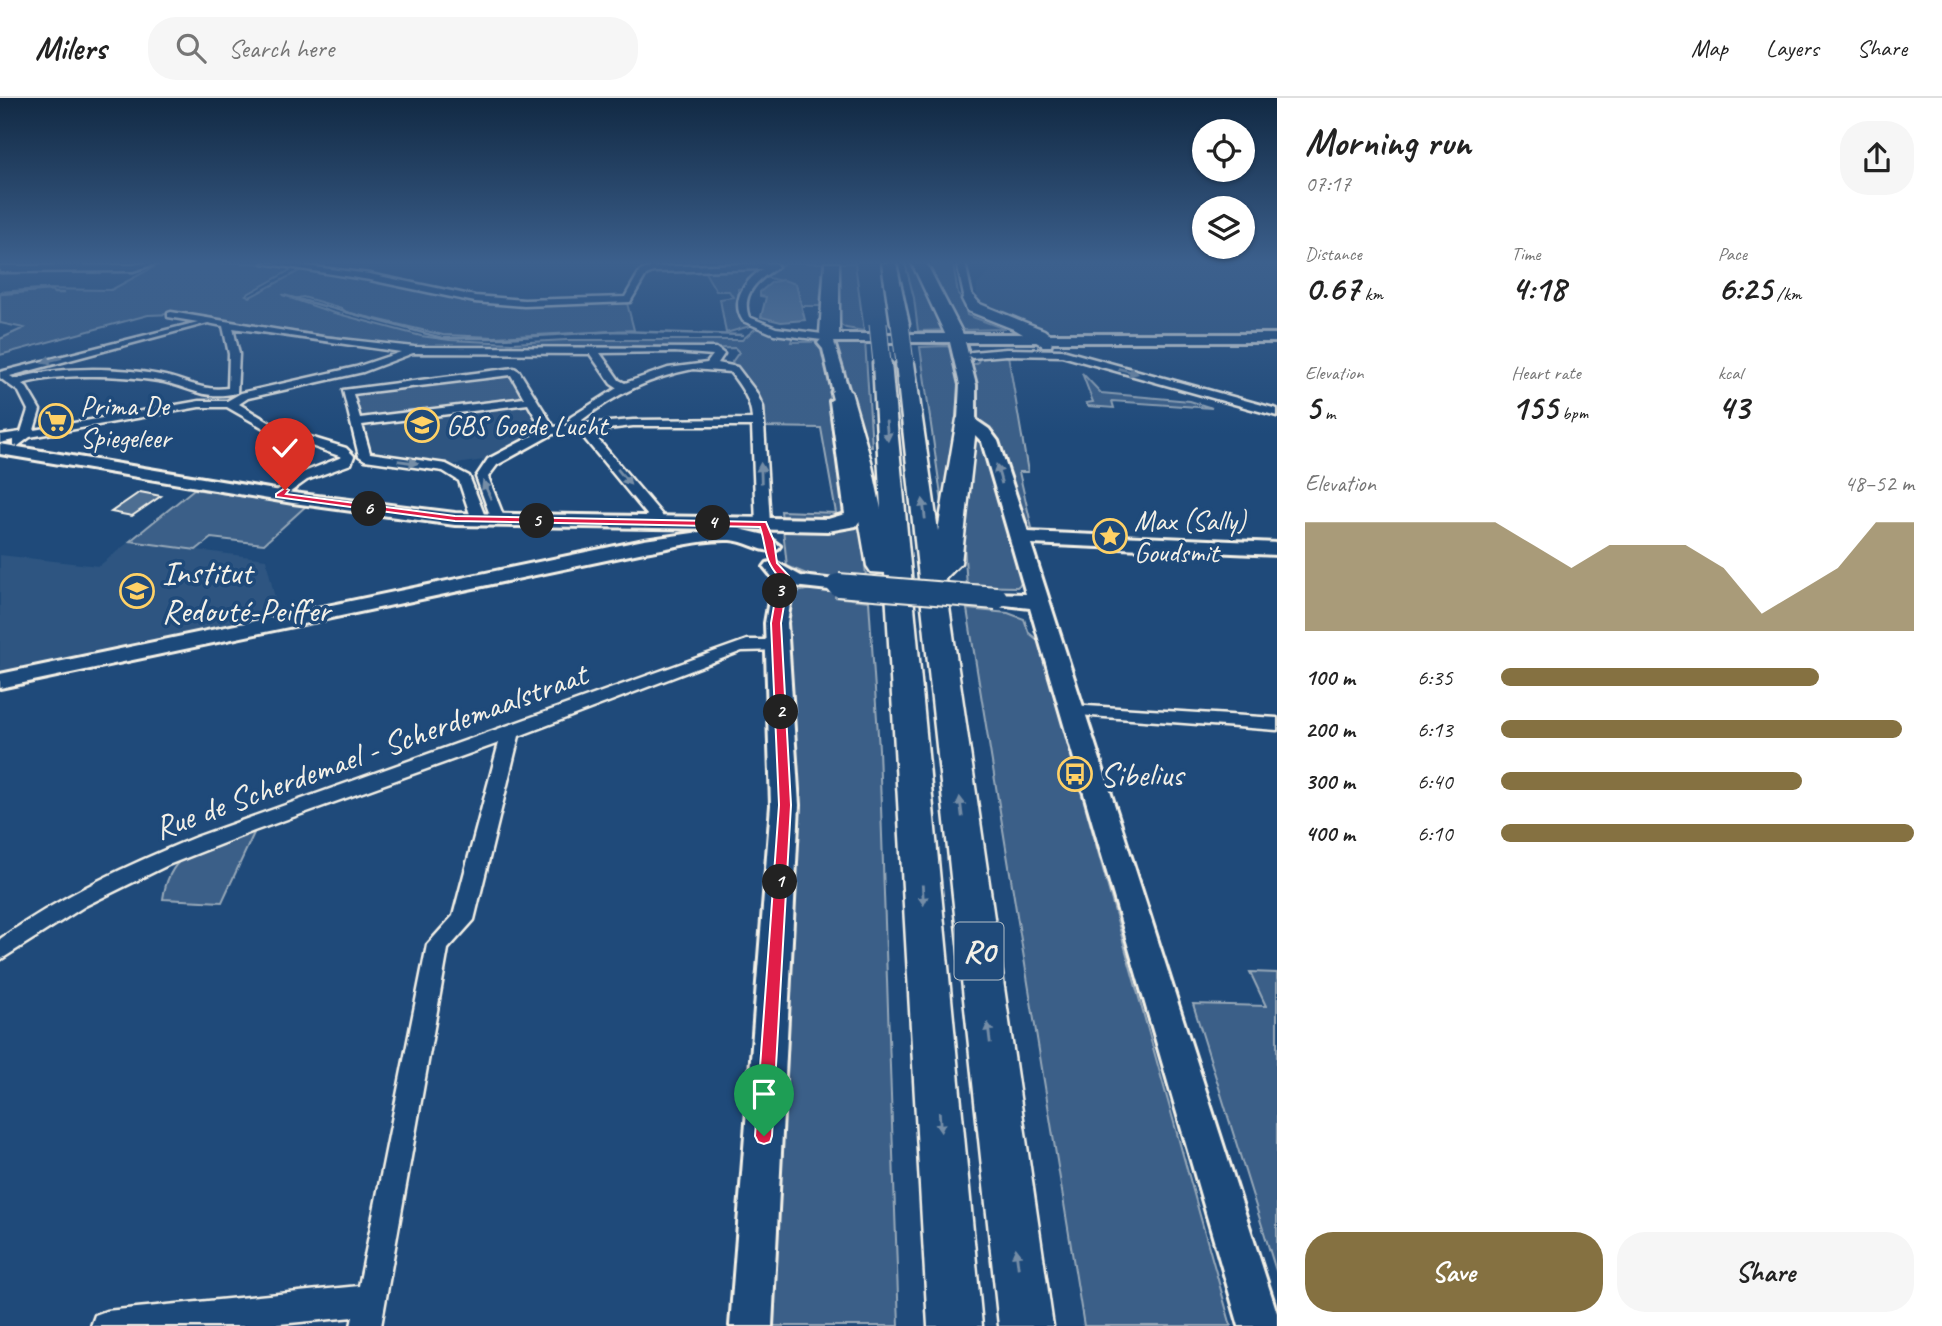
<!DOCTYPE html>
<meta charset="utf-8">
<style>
body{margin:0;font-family:Caveat,sans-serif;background:#f6f6f6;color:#222;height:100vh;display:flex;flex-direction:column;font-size:26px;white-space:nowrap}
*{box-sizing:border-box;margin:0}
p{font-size:23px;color:#767676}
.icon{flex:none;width:38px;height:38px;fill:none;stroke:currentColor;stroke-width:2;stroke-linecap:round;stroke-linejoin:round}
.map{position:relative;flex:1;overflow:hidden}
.side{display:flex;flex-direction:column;background:#fff;width:665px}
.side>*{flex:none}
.buttons{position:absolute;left:1192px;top:21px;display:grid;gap:14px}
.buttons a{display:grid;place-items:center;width:63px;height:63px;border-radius:50%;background:#fff;box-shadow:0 2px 5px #0004;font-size:35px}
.pin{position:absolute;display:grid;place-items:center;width:60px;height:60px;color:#fff;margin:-72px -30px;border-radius:50% 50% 50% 0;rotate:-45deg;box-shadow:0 0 7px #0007}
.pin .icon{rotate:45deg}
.km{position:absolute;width:35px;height:35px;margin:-18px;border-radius:50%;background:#222;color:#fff;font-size:19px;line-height:35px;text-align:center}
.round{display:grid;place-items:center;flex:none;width:74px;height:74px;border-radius:28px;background:#f6f6f6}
.overview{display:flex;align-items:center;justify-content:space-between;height:119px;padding:0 28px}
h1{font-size:38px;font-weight:700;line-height:52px}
.figures{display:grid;grid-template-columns:repeat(3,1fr);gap:10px;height:119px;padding:7px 28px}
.figures div{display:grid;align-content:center}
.figures b{font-size:35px;font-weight:700}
.figures small{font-size:19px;font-weight:400}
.figures p{font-size:19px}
.chart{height:196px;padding:14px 28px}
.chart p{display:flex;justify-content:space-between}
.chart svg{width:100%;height:126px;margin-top:7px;fill:#857141;opacity:.7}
.primary-button{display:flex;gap:14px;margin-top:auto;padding:14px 28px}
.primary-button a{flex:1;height:80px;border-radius:28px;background:#857141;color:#fff;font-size:28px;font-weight:700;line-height:80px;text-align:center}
.primary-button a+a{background:#f6f6f6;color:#222}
ul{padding:0 28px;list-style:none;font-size:23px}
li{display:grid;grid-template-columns:112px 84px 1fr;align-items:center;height:52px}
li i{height:18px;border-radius:9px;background:#857141}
header{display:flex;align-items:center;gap:42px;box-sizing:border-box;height:98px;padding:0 35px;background:#fff;border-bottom:2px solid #e0e0e0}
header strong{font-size:33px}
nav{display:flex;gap:38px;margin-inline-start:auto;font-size:24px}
.search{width:490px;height:63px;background:#f6f6f6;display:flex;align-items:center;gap:18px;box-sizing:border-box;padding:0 24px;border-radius:28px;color:#767676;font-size:26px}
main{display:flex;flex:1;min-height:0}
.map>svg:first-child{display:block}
.built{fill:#2d5581}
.green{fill:#3a5f88;stroke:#97a8b8;stroke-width:2}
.water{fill:#627e9d;stroke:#9cacbb;stroke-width:2}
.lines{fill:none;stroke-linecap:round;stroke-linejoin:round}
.stream{stroke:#9cacbb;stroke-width:2.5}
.building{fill:#4d6e92;stroke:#f4f1e8;stroke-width:2}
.street-casing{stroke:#f4f1e8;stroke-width:5}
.secondary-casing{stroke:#f4f1e8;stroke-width:6}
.primary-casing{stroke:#f4f1e8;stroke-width:6}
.highway-casing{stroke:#f4f1e8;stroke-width:5}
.street{fill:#1f4a7a;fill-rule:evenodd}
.secondary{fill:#1f4a7a;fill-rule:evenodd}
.primary{fill:#1f4a7a;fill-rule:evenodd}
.highway{fill:#1f4a7a;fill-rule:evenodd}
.secondary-bridge-casing{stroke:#f4f1e8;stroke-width:26;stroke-linecap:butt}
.highway-bridge-casing{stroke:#f4f1e8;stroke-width:19;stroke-linecap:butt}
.secondary-bridge{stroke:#1f4a7a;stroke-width:22}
.highway-bridge{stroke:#1f4a7a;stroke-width:17}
.oneway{fill:#748da6}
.route{fill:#e11d48;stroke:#fff;stroke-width:2}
.labels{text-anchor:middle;stroke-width:7;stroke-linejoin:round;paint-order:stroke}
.far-poi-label{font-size:28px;fill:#f4f1e8;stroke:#1f4a7a;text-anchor:start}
.shield{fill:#1f4a7a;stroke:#b4bfc7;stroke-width:2}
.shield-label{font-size:32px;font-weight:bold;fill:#f4f1e8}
.poi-label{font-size:33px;fill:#f4f1e8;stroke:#1f4a7a;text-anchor:start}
.street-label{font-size:33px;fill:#f4f1e8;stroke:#1f4a7a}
</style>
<header>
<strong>Milers</strong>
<div class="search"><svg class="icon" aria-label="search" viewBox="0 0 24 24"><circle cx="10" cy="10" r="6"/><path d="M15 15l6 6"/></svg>Search here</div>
<nav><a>Map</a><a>Layers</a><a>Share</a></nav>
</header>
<main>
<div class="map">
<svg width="1277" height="1228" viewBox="0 0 1277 1228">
<rect width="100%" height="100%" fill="#1f4a7a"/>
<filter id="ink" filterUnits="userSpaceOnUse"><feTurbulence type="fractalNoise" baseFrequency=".0143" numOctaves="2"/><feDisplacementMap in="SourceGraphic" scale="14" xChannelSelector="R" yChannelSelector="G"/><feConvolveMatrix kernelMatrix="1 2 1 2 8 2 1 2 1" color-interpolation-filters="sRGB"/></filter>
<g filter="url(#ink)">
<path class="built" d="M998,165L1277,167V236L1051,232L977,204V187Z
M523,306L528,308L542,331L541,334L484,362L450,367L373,356L363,328Z
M130,443L266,461L279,518L0,575V457L99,468Z"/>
<path class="green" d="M161,165H252L294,170L246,197L250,199L301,172L374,182L469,203L540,207L627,205L634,232L495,239L443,237L346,214L341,210L303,199L293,201L331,214L421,238L450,242L512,245L567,242H742L756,230L793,238L791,244L865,243L872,349H865L851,301H831L850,414L862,423L866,480L835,478V499L869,503L879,651L899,1228H762L791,612V571L786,503L792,495L811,491L809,477L787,468L781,413L836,415L821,330L765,329L756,294L732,264L739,254L735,250L514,253L413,250L173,216L148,217L0,257V241L24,230L0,225V194L40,191L111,192Z
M786,165H823L820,208H802L796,186L764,179L757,185L738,191L739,219L750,228L726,235L720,201L733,199L729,193H716L703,171L780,168Z
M837,165H855L864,233L846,230L836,224Z
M905,165H914L947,232L918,233L914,200Z
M928,165H953L958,196L964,203L967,217L1005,231L962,232Z
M945,248L952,249L956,265L977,266L980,259L1008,257L1028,374H1019L1032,430H1008L1023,484L1017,489L967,488L964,446L967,416L943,412L920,249Z
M509,275L523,301L359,321L353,293Z
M1082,275L1101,295L1190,303L1212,310L1112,303L1114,310L1088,308L1086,305L1093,304Z
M194,391L306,408L264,446L211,440L196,452L130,443Z
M967,511L1008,515L1024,521L1029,535L1039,543L1231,1228H1084Z
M245,735H254L222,804L163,801C170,750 203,751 245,735Z
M1250,874L1277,875V1176L1193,906L1266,908Z"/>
<path class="water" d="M783,182L796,186L805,222L781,224L761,219L766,199L760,198V194L772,184Z"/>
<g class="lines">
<path class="stream" d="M0,196L52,192L54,195H64
M283,197L442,240H503L618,233L743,237"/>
</g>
<path class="building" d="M140,394L161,398L132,418L111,414Z"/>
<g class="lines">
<g class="street-casing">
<path id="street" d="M145,165H158L133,173L0,174V168L133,167Z
M263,165H282L370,176L475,198L524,202L625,199L640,173L652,169L775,165L778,169C760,180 740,195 749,219L776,230L830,237L835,240L830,243L774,236L743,223C730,203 745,182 763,171L653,174L646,177L630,204L524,208L475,204L370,182Z
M957,165H965L972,197L980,206L1044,232L1053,239L1051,248H1043L1016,232L968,213L962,201L964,198Z
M171,214L322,239L414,249L716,250L724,256L718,265L737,269L756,294L763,309L770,426L763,430L756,426L752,328H633L591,333L662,417L663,425L656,429L651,428L648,418L579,334L553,336L497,367L488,379L505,422L498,426L493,425L476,379L488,361L543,332L528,306L362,327L370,355L446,366L469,378L484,416L480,425L475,426L468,422L470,416L459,383L443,373L365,362L359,358L343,292L514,270L519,273L554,329L574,327L569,321L571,319L617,290L611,286L590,256L413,255L363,274L248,300L239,306L277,329L346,350L354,358L351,366L307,382L279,402L274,401V395L299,376L342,359L269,333L227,309H199L30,339L18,348L14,347L13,342L0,345V337L21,334L28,312L19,294L0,280V274L198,224L168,219V215ZM208,225L223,228L229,256L228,290C201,294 185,281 160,277C115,269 58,268 15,281L10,278ZM233,230L401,254L356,269L241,295L227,303H199L34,332L40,312L27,290L22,286C59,275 119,277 158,283C190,288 201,303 237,295L239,256ZM675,254L713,257L707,265L668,270L625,285L619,282L600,255ZM693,271L730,274C741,289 751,301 752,321L633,322L585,326L582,322C615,296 652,279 693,271ZM511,277L524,300L360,320L353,296Z
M1006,251L1062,252L1277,311V318L1062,258L1006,257L972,260L967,257L972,254Z
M747,542H777L785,547L777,552L742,553L519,638L474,822L448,851L381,1228H351L353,1219L258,1228H91L95,1217L106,1213L359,1188L427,847L453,818L499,645L254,733L168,767L85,808L0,862V841C61,798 127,767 196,739Z
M1071,607L1277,620V632L1065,616L1062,612L1065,608Z"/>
</g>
<g class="secondary-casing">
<path id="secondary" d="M838,298L846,303L864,417L856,428L828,433L740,431L765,437L780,448L777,452C763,456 748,443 730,442C702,441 672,450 644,454L0,590V576L644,442L721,431L455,427L293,405L0,356V346L293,395L455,415L828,421L845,416L830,303Z
M967,316L989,331L998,343L1028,434L1277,445V457L1031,446L1277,1215V1228H1239L1030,510L988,505L985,500L988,495L1026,496L982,344L959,321Z
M774,463L801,478L845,483L848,487L845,491L838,493L793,488L787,525L799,707L772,1228H730L771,707L765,525L773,480L764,469L767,465Z"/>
</g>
<g class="primary-casing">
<path id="primary" d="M830,236H1277V244H965L976,287V321L967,326L958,321L960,287L950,244H834L849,294L841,299L833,294L823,251L818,245L825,237Z"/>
</g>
<g class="highway-casing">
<path id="highway" d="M825,165H839V240L830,245L824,244L820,235Z
M882,165H896L909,226L906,230H894L891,226Z
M912,165H926L965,240L962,244L956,245L947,240Z
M882,259L891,265L982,1228H928L885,475L871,474L867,468L849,363L831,294L841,288L851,294L871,363L881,411L873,265Z
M905,259L914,265L938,433L957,321L960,317H974L977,321L961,465L945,481L1053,1228H999L896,265Z"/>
</g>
<use href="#street" class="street"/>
<use href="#secondary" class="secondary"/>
<use href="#primary" class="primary"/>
<use href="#highway" class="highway"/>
<g class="secondary-bridge-casing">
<path id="secondary-bridge" d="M838,487L996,500"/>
</g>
<g class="highway-bridge-casing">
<path id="highway-bridge" d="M878,226L882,265
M900,226L905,265"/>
</g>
<use href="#secondary-bridge" class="secondary-bridge"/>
<use href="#highway-bridge" class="highway-bridge"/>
</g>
<defs><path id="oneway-solid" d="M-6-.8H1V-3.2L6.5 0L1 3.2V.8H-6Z" transform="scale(1.75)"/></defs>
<g class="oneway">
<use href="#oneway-solid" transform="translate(52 262) rotate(165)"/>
<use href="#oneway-solid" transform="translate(1128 273) rotate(15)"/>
<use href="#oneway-solid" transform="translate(887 333) rotate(85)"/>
<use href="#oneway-solid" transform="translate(408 364) rotate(8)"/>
<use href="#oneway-solid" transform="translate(761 375) rotate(-92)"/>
<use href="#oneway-solid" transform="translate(999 376) rotate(-106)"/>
<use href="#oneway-solid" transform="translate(624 379) rotate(50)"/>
<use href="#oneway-solid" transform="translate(487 392) rotate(-114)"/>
<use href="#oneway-solid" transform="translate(924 411) rotate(-97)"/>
<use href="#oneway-solid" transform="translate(961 709) rotate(-97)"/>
<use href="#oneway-solid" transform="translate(923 797) rotate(86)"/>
<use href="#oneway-solid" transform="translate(989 935) rotate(-97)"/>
<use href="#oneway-solid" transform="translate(940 1024) rotate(86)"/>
<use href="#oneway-solid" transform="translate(1017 1160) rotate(-97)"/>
</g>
</g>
<linearGradient id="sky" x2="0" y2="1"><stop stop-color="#112943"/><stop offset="0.49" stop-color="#3c608d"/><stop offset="1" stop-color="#3c608d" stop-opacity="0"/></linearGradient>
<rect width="1277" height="336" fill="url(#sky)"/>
<path class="route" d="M285,390L289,392L286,396L455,418L766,424L774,443L777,465L789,478L781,525L791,707L772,1038L770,1044L764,1046L758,1044L755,1038L779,707L771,525L779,479C763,461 767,450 760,429L455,423L276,399V396Z"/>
<defs>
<g id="supermarket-ring" transform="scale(1.75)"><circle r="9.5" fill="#1f4a7a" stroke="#ffd166" stroke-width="1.5"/><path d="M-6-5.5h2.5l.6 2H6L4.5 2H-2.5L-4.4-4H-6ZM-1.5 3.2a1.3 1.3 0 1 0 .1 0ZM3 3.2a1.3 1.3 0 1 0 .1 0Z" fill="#ffd166"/></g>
<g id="school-ring" transform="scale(1.75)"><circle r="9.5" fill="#1f4a7a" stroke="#ffd166" stroke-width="1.5"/><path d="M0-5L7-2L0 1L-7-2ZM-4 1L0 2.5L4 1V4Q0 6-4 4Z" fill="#ffd166"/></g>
<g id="sight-ring" transform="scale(1.75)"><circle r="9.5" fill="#1f4a7a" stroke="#ffd166" stroke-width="1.5"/><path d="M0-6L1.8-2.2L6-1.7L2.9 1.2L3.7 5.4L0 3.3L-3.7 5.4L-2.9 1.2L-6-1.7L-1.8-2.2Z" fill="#ffd166"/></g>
<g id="bus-ring" transform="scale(1.75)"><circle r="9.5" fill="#1f4a7a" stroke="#ffd166" stroke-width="1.5"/><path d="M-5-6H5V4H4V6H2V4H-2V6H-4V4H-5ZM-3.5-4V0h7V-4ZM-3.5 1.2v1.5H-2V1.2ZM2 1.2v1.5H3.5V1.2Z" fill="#ffd166"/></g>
</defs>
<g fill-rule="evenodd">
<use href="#supermarket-ring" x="56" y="323"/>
<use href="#school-ring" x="422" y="327"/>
<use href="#sight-ring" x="1110" y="438"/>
<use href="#school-ring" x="137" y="493"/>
<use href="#bus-ring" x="1075" y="676"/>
</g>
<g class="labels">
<g class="far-poi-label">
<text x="80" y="317">Prima De<tspan x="80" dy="32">Spiegeleer</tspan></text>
<text x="446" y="337">GBS Goede Lucht</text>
<text x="1134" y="432">Max (Sally)<tspan x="1134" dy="32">Goudsmit</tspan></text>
</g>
<rect class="shield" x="954.5" y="824.5" width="49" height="57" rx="5"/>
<g class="shield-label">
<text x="979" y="864">R0</text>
</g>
<g class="poi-label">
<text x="162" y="486">Institut<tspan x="162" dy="38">Redouté-Peiffer</tspan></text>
<text x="1100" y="688">Sibelius</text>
</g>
<g class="street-label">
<text transform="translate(370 652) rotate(-20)" y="12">Rue de Scherdemael - Scherdemaalstraat</text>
</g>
</g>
</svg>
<div class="buttons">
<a><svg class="icon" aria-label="locate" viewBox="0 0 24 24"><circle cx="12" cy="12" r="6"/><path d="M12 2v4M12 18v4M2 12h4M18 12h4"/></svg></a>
<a><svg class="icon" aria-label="layers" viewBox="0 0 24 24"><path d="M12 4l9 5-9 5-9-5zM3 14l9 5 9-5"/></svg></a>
</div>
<div class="pin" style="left:764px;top:1038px;background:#1e9e55"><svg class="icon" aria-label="arrive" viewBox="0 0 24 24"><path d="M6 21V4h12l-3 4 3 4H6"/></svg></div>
<div class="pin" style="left:285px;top:392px;background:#d93025"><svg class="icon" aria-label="check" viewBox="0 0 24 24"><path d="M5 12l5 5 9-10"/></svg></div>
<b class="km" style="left:780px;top:784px">1</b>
<b class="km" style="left:781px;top:614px">2</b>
<b class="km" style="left:780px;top:493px">3</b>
<b class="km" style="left:713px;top:425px">4</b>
<b class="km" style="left:537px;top:423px">5</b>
<b class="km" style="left:369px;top:411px">6</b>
</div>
<section class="side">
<div class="overview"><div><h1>Morning run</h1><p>07:17</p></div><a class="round"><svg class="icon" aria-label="share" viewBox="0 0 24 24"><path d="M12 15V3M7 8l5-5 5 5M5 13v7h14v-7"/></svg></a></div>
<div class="figures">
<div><p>Distance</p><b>0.67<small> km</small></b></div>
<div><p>Time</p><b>4:18</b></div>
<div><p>Pace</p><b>6:25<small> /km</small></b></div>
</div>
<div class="figures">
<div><p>Elevation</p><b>5<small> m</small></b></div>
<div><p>Heart rate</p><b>155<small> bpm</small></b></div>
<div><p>kcal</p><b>43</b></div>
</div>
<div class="chart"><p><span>Elevation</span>48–52 m</p>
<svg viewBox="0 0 160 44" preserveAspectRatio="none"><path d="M0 44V6L10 6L20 6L30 6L40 6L50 6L60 14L70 22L80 14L90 14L100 14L110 22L120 38L130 30L140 22L150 6L160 6V44z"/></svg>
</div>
<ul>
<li><b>100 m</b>6:35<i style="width:77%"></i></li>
<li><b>200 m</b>6:13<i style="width:97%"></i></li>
<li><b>300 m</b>6:40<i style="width:73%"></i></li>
<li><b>400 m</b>6:10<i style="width:100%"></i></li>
</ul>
<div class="primary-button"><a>Save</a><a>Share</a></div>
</section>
</main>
